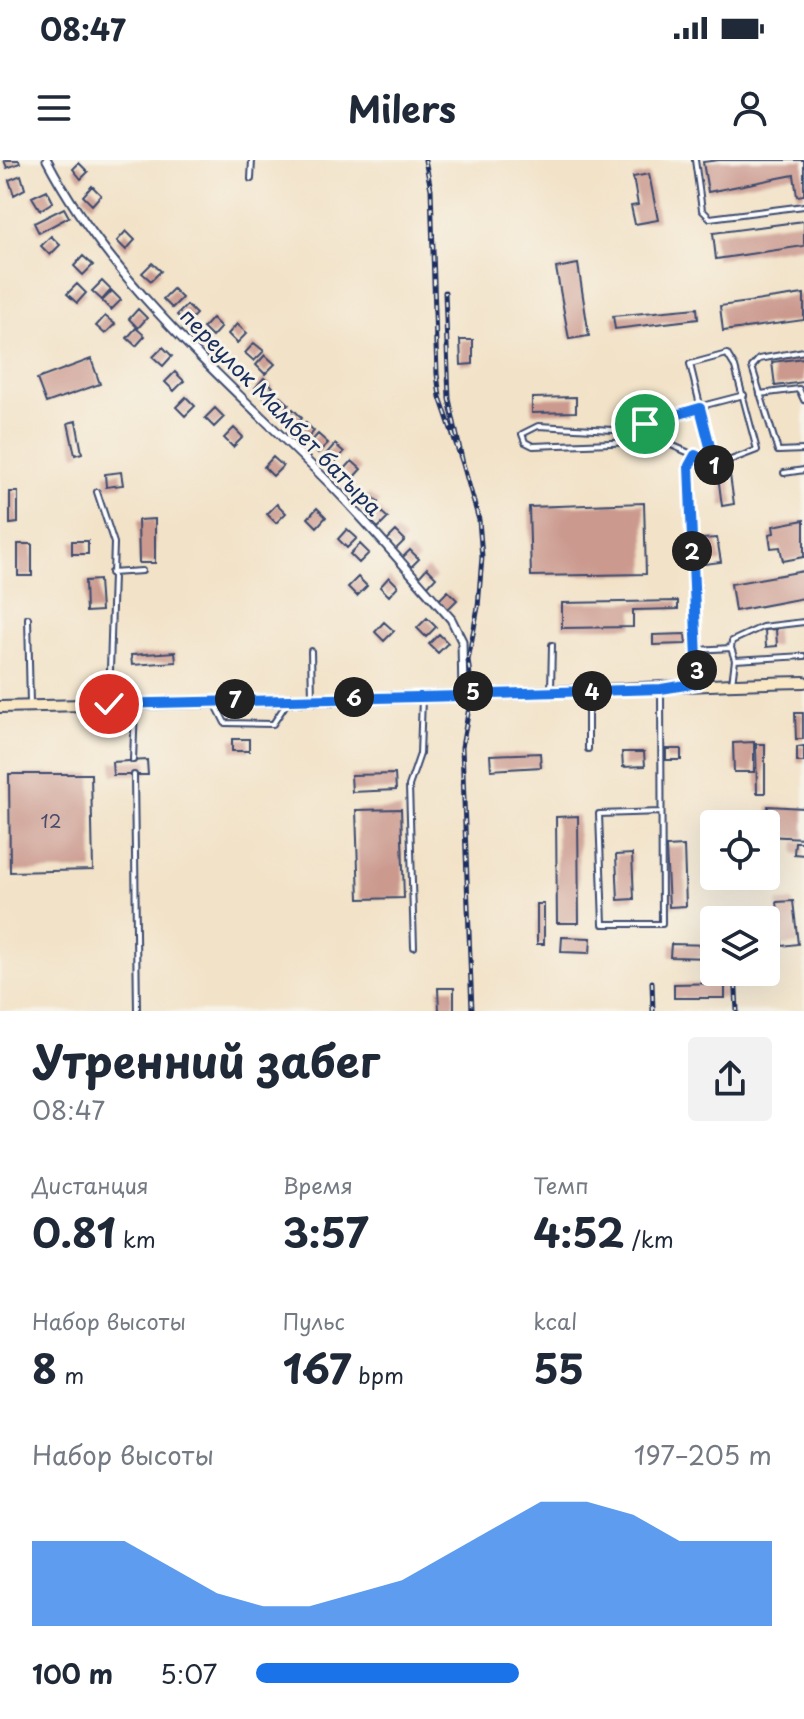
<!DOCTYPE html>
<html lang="ru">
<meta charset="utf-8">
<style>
body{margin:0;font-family:"Playpen Sans",sans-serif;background:#f2f2f3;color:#1f2937;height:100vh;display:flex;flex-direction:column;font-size:30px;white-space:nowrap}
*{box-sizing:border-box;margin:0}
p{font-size:26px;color:#747a83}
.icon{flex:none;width:44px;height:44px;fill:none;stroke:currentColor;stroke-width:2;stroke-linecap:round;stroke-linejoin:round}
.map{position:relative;height:851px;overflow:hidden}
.sheet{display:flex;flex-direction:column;background:#fff;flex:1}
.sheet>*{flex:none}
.buttons{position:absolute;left:700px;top:650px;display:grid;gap:16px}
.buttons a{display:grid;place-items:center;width:80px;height:80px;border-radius:8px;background:#fff;box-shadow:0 8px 32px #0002;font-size:40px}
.pin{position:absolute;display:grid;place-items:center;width:68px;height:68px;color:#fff;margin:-34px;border:4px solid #fff;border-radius:50%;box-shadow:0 2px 8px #0007}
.km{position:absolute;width:40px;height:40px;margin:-20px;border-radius:50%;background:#222;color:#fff;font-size:22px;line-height:40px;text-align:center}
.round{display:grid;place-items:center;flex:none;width:84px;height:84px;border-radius:8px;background:#f2f2f3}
.summary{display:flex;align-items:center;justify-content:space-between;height:136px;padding:0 32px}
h1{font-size:44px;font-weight:700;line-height:60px}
.metrics{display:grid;grid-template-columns:repeat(3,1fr);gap:12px;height:136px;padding:8px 32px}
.metrics div{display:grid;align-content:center}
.metrics b{font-size:40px;font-weight:700}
.metrics small{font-size:22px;font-weight:400}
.metrics p{font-size:22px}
.chart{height:224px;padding:16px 32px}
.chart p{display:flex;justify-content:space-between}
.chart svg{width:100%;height:144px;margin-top:8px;fill:#1a73e8;opacity:.7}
ul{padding:0 32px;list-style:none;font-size:26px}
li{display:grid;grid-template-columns:128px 96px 1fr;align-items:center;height:60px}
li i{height:20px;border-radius:10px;background:#1a73e8}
.status{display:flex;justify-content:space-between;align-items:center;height:56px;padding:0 40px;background:#fff;direction:ltr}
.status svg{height:22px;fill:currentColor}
header{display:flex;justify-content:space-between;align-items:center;height:104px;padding:0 32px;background:#fff;font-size:36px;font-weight:700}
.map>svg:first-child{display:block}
.building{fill:#cb998e}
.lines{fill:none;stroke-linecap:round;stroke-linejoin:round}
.lane-casing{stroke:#3b4a6e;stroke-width:8}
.street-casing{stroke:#3b4a6e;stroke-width:11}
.secondary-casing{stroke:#3b4a6e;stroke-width:14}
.lane{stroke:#fff;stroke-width:4}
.street{stroke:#fff;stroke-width:7}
.secondary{stroke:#f9e7c3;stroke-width:10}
.rail-casing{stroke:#1b2f5e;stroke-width:5}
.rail{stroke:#f7f3e8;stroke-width:2;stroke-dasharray:6;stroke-linecap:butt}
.route-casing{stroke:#fff;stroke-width:16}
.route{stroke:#1a73e8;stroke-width:10}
.labels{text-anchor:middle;stroke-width:6;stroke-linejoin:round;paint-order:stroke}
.number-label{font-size:18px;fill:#474a6a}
.street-label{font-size:22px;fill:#1b2f5e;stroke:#f7f3e8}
</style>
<div class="status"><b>08:47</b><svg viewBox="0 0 49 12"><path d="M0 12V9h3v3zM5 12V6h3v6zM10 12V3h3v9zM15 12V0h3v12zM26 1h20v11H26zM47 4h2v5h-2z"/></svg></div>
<header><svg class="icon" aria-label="menu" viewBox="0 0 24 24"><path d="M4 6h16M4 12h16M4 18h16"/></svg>Milers<svg class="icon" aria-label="person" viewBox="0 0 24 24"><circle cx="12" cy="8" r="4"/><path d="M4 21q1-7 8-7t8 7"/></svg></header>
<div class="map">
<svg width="804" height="851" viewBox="0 0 804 851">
<rect width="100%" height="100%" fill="#f7f3e8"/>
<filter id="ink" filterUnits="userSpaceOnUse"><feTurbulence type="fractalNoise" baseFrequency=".0125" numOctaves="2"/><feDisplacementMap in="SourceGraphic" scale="16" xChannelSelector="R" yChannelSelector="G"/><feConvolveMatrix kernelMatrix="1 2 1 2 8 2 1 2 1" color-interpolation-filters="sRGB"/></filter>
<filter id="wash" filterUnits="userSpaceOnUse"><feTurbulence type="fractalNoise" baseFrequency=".006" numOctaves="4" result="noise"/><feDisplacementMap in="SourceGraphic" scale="32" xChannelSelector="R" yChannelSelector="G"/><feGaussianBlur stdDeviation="1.8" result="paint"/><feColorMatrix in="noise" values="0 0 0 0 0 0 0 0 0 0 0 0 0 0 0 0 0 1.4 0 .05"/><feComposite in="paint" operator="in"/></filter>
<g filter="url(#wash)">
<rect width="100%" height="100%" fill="#f2e2c7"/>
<g id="blocks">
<path class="building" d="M4,0H19L20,3L7,8Z
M719,0H804V35L797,36L794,15L708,32L703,2Z
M79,3L88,12L81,19L73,9Z
M649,14L658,60L635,64L631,46L638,45L633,17Z
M21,15L25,29L14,35L9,20Z
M92,26L101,35L92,45L83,36Z
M47,30L53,42L40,50L32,37Z
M64,48L69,57L39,73L34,63Z
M804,61V86L716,99L713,73Z
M126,71L135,80L126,90L117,81Z
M51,76L60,85L50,95L41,86Z
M83,96L93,105L83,115L74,106Z
M152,103L161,111L151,121L142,113Z
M578,104L589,176L569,179L556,108Z
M102,121L111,130L102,140L92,131Z
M77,124L86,133L77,143L67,134Z
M173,129L182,138L172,148L163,139Z
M112,131L121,140L111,150L102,141Z
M804,134V160L723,171L720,146Z
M187,145L196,154L186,164L177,155Z
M697,148L698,159L615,169L613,156Z
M138,149L147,158L138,168L129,159Z
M105,156L115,164L105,174L96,166Z
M212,158L221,167L212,177L203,168Z
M237,164L247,173L237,183L228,174Z
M136,168L145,176L136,186L127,178Z
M460,180H473V204L461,205Z
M254,183L264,191L254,201L245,193Z
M163,187L172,196L163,206L153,197Z
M265,195L275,204L265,214L256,205Z
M804,198V222L775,226L772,202Z
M91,199L100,224L46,243L37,219Z
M175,212L184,221L174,231L165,222Z
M264,218L273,227L264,237L255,228Z
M280,236L289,244L280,254L271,246Z
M186,237L195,246L185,256L176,247Z
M576,237V252L532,253V238Z
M215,248L224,257L214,267L205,258Z
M293,249L302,258L293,268L284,259Z
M76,261L82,293L75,295L68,263Z
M305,262L314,271L305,281L295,272Z
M234,268L243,277L233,287L224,278Z
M318,274L328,283L318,293L309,284Z
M335,284L344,292L335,302L326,294Z
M273,297L283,306L273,316L264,307Z
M352,301L361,309L352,319L343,311Z
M121,312L123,325L106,327L105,314Z
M730,315L734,344L722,346L718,316Z
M10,332H18V363L10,364Z
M369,334L379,342L369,352L360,344Z
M644,343L646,414L531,416L529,347Z
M277,344L286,353L276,363L267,354Z
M317,348L326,357L317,367L308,358Z
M378,349L388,358L378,368L369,359Z
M155,359V403H139L138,360Z
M804,360V397L783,401L780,387L771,388L769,374L774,373L773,366Z
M347,369L357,378L347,388L338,379Z
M396,371L405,380L395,390L386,381Z
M717,378L721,402L705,404L702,379Z
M72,381H88V394H72Z
M18,384H32V416H18Z
M360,384L369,393L359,403L350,394Z
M410,390L419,399L409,409L400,400Z
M427,408L436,417L427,427L418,418Z
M804,411V438L735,451L731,424Z
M358,417L367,426L357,436L348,427Z
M389,417L398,426L389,436L380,427Z
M99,420L101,451L86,452L85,421Z
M448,431L457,440L447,450L438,441Z
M678,441V449L633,450V467L562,468V443Z
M427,458L436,467L426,477L417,468Z
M384,462L394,471L384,481L375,472Z
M776,469L777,486L766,487L765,470Z
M439,474L448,483L438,493L429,484Z
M685,474L686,484L653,485V475Z
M175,492L176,502L132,505L131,495Z
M795,553H803V579H796Z
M232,579H249V591H232Z
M754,582V612H734L733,583Z
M756,584H765V633H757Z
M804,586V602H797V587Z
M666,589H681V600H666Z
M622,592H644L645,606L623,607Z
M540,593L541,607L491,610L490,595Z
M147,600L148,615H113L112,602Z
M9,614H91L93,710L10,712Z
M395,614L396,630L352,632L351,615Z
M768,646L804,648V678L766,676Z
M401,649L404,738L359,739L356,650Z
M578,656L579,763H557L556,657Z
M795,682H804V695L794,694Z
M684,686L686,746L669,747L666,687Z
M632,694L634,739L618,740L616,695Z
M793,741L798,784L782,786L777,742Z
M537,744H544V784H537Z
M562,777L591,778L590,793L561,792Z
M671,784L714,785V798L670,797Z
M725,823V838H674V824Z
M438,828H454V851H439Z"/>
</g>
</g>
<g filter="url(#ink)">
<use href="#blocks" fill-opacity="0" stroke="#3b4a6e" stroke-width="2"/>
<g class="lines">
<g class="lane-casing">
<path id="lane" d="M695,0L702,50L710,58L804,46
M251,19L252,0
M804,191L759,199L752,207L778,291L804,290
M760,234L799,229L804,240
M694,295L662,281L533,286L525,282L522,274L538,266L632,271L667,255L744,235
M784,313L804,310
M97,332L114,383L109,541
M111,413L142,411
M28,458L30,544
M731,488L732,481L762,467L804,462
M696,490L731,488L735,500L732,523
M311,491L312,538
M735,500L804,496
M698,523L689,306L695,295L715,306L757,290L735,207L727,194L690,204L715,306
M661,529L662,764H603L599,654L661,652
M551,530L552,485
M216,545L225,563L273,564L288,541
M588,589V533
M133,600L135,546
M134,615L137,851
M414,787L409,626L420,594L422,538"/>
</g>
<g class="street-casing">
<path id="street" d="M47,0C114,128 229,222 329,323C372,367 411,414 451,459L462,481L463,536"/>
</g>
<g class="secondary-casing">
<path id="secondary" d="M0,547L463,536L472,531L492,534C596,531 700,524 804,522"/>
</g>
<use href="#lane" class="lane"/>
<use href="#street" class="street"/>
<use href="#secondary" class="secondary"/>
<g class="rail-casing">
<path id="rail" d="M425,0L431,29L437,214L440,237L463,304L449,239L445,132
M463,304L479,360L482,397L478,447L468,500L472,531L462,587L472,851
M735,812L737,851
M652,822L653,851"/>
</g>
<use href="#rail" class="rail"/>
</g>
</g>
<g class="lines" filter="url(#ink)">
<g class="route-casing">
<path id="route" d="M109,544L463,536L472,531L492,534L661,529L698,523L689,306L695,295L715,306L700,248L645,264"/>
</g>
<use href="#route" class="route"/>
</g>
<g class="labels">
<g class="number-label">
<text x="51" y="668">12</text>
</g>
<g class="street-label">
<text transform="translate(281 252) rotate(46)" y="8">переулок Мамбет батыра</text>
</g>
</g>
</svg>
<div class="buttons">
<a><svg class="icon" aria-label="locate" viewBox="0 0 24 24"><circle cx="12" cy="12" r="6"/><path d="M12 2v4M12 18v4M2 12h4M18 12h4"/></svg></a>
<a><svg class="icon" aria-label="layers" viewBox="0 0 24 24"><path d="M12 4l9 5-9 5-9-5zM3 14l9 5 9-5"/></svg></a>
</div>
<div class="pin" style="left:645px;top:264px;background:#1e9e55"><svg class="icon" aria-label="arrive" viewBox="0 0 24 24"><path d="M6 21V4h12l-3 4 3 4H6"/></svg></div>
<div class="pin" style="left:109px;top:544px;background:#d93025"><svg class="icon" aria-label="check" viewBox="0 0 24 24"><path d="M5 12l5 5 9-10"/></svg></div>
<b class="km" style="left:714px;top:305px">1</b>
<b class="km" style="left:692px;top:391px">2</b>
<b class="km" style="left:697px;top:510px">3</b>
<b class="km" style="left:592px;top:531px">4</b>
<b class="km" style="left:473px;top:531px">5</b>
<b class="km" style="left:354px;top:537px">6</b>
<b class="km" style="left:235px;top:539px">7</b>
</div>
<section class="sheet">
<div class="summary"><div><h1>Утренний забег</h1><p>08:47</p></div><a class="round"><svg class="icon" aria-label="share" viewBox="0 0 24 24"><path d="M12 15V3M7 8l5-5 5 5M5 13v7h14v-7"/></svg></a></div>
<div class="metrics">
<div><p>Дистанция</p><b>0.81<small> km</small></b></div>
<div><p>Время</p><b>3:57</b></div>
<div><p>Темп</p><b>4:52<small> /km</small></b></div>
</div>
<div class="metrics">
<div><p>Набор высоты</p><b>8<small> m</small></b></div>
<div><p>Пульс</p><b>167<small> bpm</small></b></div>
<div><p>kcal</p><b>55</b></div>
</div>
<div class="chart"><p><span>Набор высоты</span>197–205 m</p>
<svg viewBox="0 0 160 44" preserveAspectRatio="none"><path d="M0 44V18L10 18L20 18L30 26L40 34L50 38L60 38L70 34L80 30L90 22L100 14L110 6L120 6L130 10L140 18L150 18L160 18V44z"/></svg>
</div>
<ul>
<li><b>100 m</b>5:07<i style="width:51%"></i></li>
</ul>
</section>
